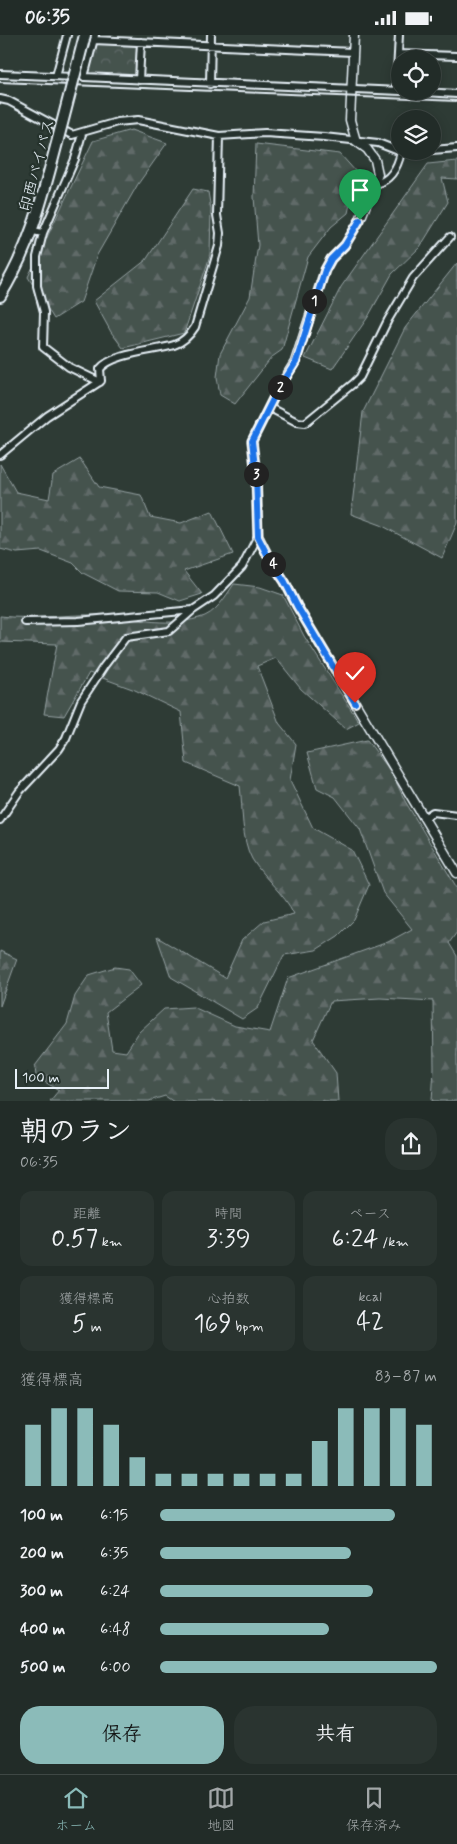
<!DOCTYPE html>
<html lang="ja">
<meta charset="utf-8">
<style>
body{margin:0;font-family:Mynerve,"Klee One",sans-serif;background:#2a3430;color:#f1f3f6;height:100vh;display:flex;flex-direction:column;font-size:19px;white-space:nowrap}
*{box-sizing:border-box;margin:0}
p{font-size:16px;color:#a2a7a8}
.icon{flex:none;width:28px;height:28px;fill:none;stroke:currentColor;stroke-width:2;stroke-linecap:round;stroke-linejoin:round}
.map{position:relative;height:1066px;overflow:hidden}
.side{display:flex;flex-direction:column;background:#222c28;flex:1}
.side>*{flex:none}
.controls{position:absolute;left:391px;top:15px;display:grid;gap:10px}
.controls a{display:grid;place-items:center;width:50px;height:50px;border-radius:50%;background:#222c28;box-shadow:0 2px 12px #0003,0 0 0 1px #3f4845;font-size:25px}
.scale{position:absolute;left:15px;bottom:12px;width:94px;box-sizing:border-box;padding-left:5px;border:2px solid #e8f1f8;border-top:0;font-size:14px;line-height:18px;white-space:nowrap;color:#e8f1f8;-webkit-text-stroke:4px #26332d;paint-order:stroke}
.pin{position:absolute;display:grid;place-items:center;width:42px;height:42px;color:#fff;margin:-51px -21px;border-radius:50% 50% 50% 0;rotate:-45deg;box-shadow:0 0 5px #0007}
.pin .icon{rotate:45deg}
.km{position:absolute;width:25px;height:25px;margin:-12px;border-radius:50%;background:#222;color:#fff;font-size:14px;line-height:25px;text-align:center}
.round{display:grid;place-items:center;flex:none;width:52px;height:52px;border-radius:20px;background:#2a3430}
.head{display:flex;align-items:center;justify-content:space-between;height:85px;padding:0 20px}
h1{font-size:28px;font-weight:600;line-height:38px}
.stats{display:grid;grid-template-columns:repeat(3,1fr);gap:8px;height:85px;padding:5px 20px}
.stats div{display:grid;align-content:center;border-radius:12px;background:#2a3430;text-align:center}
.stats b{font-size:25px;font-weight:600}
.stats small{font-size:14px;font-weight:400}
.stats p{font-size:14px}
.chart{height:140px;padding:10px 20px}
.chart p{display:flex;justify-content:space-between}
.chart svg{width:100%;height:90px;margin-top:5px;stroke:#8bbbb9;stroke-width:6}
.cta{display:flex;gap:10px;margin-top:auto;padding:10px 20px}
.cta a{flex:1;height:58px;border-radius:20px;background:#8bbbb9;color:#111;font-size:20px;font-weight:600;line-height:58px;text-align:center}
.cta a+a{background:#2a3430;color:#f1f3f6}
ul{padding:0 20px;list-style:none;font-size:16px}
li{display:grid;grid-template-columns:80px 60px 1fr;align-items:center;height:38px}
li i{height:12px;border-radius:6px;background:#8bbbb9}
.status{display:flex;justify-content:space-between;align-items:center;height:35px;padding:0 25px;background:#222c28;direction:ltr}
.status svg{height:14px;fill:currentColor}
.tab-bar{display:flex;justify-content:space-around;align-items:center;height:70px;border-top:1px solid #3f4845;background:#222c28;font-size:14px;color:#a2a7a8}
.tab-bar a{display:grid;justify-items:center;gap:2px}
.tab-bar .on{color:#8bbbb9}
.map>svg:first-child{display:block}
.forest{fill:url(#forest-firs);stroke:#96a2a3}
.park{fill:url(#park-crowns);stroke:#96a2a3}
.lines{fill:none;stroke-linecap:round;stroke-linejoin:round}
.minor-casing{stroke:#e8f1f8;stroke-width:10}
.tertiary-casing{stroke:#e8f1f8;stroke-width:11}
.trunk-casing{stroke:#e8f1f8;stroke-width:14}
.minor{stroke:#26332d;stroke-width:6}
.tertiary{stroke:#26332d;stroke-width:8}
.trunk{stroke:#26332d;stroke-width:10}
.rail{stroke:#e8f1f8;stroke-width:2}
.trunk-bridge-casing{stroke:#e8f1f8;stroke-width:14;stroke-linecap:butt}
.trunk-bridge{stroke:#26332d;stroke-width:10}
.route-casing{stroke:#fff;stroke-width:10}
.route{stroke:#1a73e8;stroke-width:6}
.labels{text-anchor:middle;stroke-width:4.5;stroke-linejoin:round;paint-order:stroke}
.street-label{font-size:16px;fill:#e8f1f8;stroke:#26332d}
</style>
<div class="status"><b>06:35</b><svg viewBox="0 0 49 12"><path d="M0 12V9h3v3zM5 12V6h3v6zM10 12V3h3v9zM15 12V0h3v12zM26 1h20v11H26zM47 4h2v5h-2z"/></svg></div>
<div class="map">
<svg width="457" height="1067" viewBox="0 0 457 1067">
<defs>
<pattern id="forest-firs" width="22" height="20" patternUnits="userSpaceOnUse" patternTransform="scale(1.25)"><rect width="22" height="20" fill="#45524e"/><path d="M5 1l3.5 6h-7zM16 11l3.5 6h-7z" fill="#606b68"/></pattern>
<pattern id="park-crowns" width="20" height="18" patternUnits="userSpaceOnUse" patternTransform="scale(1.25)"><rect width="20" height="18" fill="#45524e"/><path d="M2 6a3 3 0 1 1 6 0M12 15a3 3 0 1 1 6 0" fill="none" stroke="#606b68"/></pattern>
</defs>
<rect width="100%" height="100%" fill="#2e3b35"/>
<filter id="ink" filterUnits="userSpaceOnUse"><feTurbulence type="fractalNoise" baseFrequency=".02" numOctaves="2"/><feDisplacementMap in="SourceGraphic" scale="10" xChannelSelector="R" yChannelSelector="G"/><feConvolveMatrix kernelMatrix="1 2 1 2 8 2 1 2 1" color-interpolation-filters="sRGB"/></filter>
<g filter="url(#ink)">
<path class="forest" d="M131,95L167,108L138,149L97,220L81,267L54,284L28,242L93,106Z
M256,109L340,119L357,138L348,178L331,192L308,222L282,315L272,322L235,369L220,360L217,342L220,319L250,262L258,210L254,162Z
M457,126V144L442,143L448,167L420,212L392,239L368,282L332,334L305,323L341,252L428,129Z
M193,154L208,157L211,174L210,221L184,298L123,313L111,297L94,266L146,225Z
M457,228V488L442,523L381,490L351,479L363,377L405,293Z
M80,424L99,452L141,460L150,482L181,488L212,476L233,519L184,536L202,559L180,566L158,557L118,556L83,538L73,528L41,516L17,518L0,514V429L16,457L49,464L53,440Z
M234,549L260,552L283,560L304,601L359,687L346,694L301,654L276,623L257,631L279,688L296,709L290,745L313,793L352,815L369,850L354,885L338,901L316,915L284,920L258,973L242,984L171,942L157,902L225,943L242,905L264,886L294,879C284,858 264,844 252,824C241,804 243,774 240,751L186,728L181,677L135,655L89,638L64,681L44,679L57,609L0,607V581C32,585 64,579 96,580C131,582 164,593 199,583C216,579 225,562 234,549Z
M367,705L392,738L405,766L457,853V897L449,908L457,921V1066H432L434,1033L433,966L380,963L331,966L313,1005L336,1038L338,1066L174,1067L165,1061L149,1066H50L59,1055L36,1042L35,1031L67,989L75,961L89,940L115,932L129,934L141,950L106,977L112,1015L126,1017L139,997L164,974L193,972L235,991L270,997L288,943L388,907L412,894L383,858L360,794L335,762L317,753L307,718Z
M0,916L17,924L0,971Z"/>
<path class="park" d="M95,9H137V42L88,39Z"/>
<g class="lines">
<g class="minor-casing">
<path id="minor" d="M95,0L84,42L400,56
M94,5L353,17
M398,19L457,21
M0,39L76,42
M56,41L67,0
M139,45L141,7
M210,49L211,0
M396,56L399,0
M407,56L457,59
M0,64L9,66L72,100L117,87L138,85L219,101L265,98L324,102L378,108L401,117L421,116
M432,115L457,113
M376,149C391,145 398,131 401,117
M33,196L43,198L75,124L82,99
M43,198L37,222V251L44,277L43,312L69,332L100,347
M270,373L297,387L305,388L354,348L360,342L388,285L413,243L450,202
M0,420L47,381L101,346L100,334C112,318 156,316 174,310C183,307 190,300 195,292L219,211L220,198L217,180L219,101
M25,587L78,586L193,575L214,561L242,532L258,501
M424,783L433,777L457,780
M0,785L19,757L59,714L66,703L81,666L104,631L126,602L169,596L193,575"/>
</g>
<g class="tertiary-casing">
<path id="tertiary" d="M354,0L350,85L356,106L367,114L375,125L378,139L360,185L345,210L331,224L325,235L295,327L276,358L252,406L256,440L258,501L269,523L285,547L297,571L457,838"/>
</g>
<g class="trunk-casing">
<path id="trunk" d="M0,261C31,211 43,161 58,104"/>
</g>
<use href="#minor" class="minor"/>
<use href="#tertiary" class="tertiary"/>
<use href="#trunk" class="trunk"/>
<path class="rail" d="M0,47L457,66"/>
<g class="trunk-bridge-casing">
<path id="trunk-bridge" d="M58,104L85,0"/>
</g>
<use href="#trunk-bridge" class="trunk-bridge"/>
</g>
</g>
<g class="lines" filter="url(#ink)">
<g class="route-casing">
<path id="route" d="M355,668L297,571L285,547L269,523L258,502L256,440L252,406L276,358L296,327L325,235L331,224L345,210L360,185"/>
</g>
<use href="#route" class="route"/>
</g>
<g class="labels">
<g class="street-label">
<text transform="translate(36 130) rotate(-75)" y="6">印西バイパス</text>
</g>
</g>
</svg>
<div class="controls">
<a><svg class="icon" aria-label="locate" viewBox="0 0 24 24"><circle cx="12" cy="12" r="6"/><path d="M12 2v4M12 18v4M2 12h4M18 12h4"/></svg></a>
<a><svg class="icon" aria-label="layers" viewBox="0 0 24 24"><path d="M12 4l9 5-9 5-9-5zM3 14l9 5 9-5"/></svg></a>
</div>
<div class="scale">100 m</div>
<div class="pin" style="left:360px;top:185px;background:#1e9e55"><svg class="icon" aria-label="arrive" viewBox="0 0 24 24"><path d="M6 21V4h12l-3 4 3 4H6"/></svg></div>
<div class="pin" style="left:355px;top:668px;background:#d93025"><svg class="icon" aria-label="check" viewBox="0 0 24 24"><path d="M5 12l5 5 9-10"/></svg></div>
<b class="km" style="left:314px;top:266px">1</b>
<b class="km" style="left:280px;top:352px">2</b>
<b class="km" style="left:256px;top:439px">3</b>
<b class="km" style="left:273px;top:529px">4</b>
</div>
<section class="side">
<div class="head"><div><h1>朝のラン</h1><p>06:35</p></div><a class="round"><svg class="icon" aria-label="share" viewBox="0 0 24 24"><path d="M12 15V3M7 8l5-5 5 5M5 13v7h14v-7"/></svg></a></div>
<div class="stats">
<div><p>距離</p><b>0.57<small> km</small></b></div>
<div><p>時間</p><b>3:39</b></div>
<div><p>ペース</p><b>6:24<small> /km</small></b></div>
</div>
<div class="stats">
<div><p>獲得標高</p><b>5<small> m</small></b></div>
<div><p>心拍数</p><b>169<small> bpm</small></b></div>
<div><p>kcal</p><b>42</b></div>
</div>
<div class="chart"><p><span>獲得標高</span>83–87 m</p>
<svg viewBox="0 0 160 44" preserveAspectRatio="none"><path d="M5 44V14M15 44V6M25 44V6M35 44V14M45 44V30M55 44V38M65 44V38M75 44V38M85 44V38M95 44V38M105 44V38M115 44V22M125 44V6M135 44V6M145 44V6M155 44V14"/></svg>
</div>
<ul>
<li><b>100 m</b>6:15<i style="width:85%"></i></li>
<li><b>200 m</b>6:35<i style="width:69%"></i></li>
<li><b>300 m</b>6:24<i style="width:77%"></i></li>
<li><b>400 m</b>6:48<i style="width:61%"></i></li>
<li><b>500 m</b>6:00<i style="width:100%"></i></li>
</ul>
<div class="cta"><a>保存</a><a>共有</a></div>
</section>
<nav class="tab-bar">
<a class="on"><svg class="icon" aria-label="home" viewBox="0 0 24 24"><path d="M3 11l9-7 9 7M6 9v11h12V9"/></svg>ホーム</a>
<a><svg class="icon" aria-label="map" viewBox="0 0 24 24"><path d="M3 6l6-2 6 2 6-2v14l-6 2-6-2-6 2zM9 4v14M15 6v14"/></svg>地図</a>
<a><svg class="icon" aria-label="saved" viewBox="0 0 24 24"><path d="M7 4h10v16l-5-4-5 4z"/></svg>保存済み</a>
</nav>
